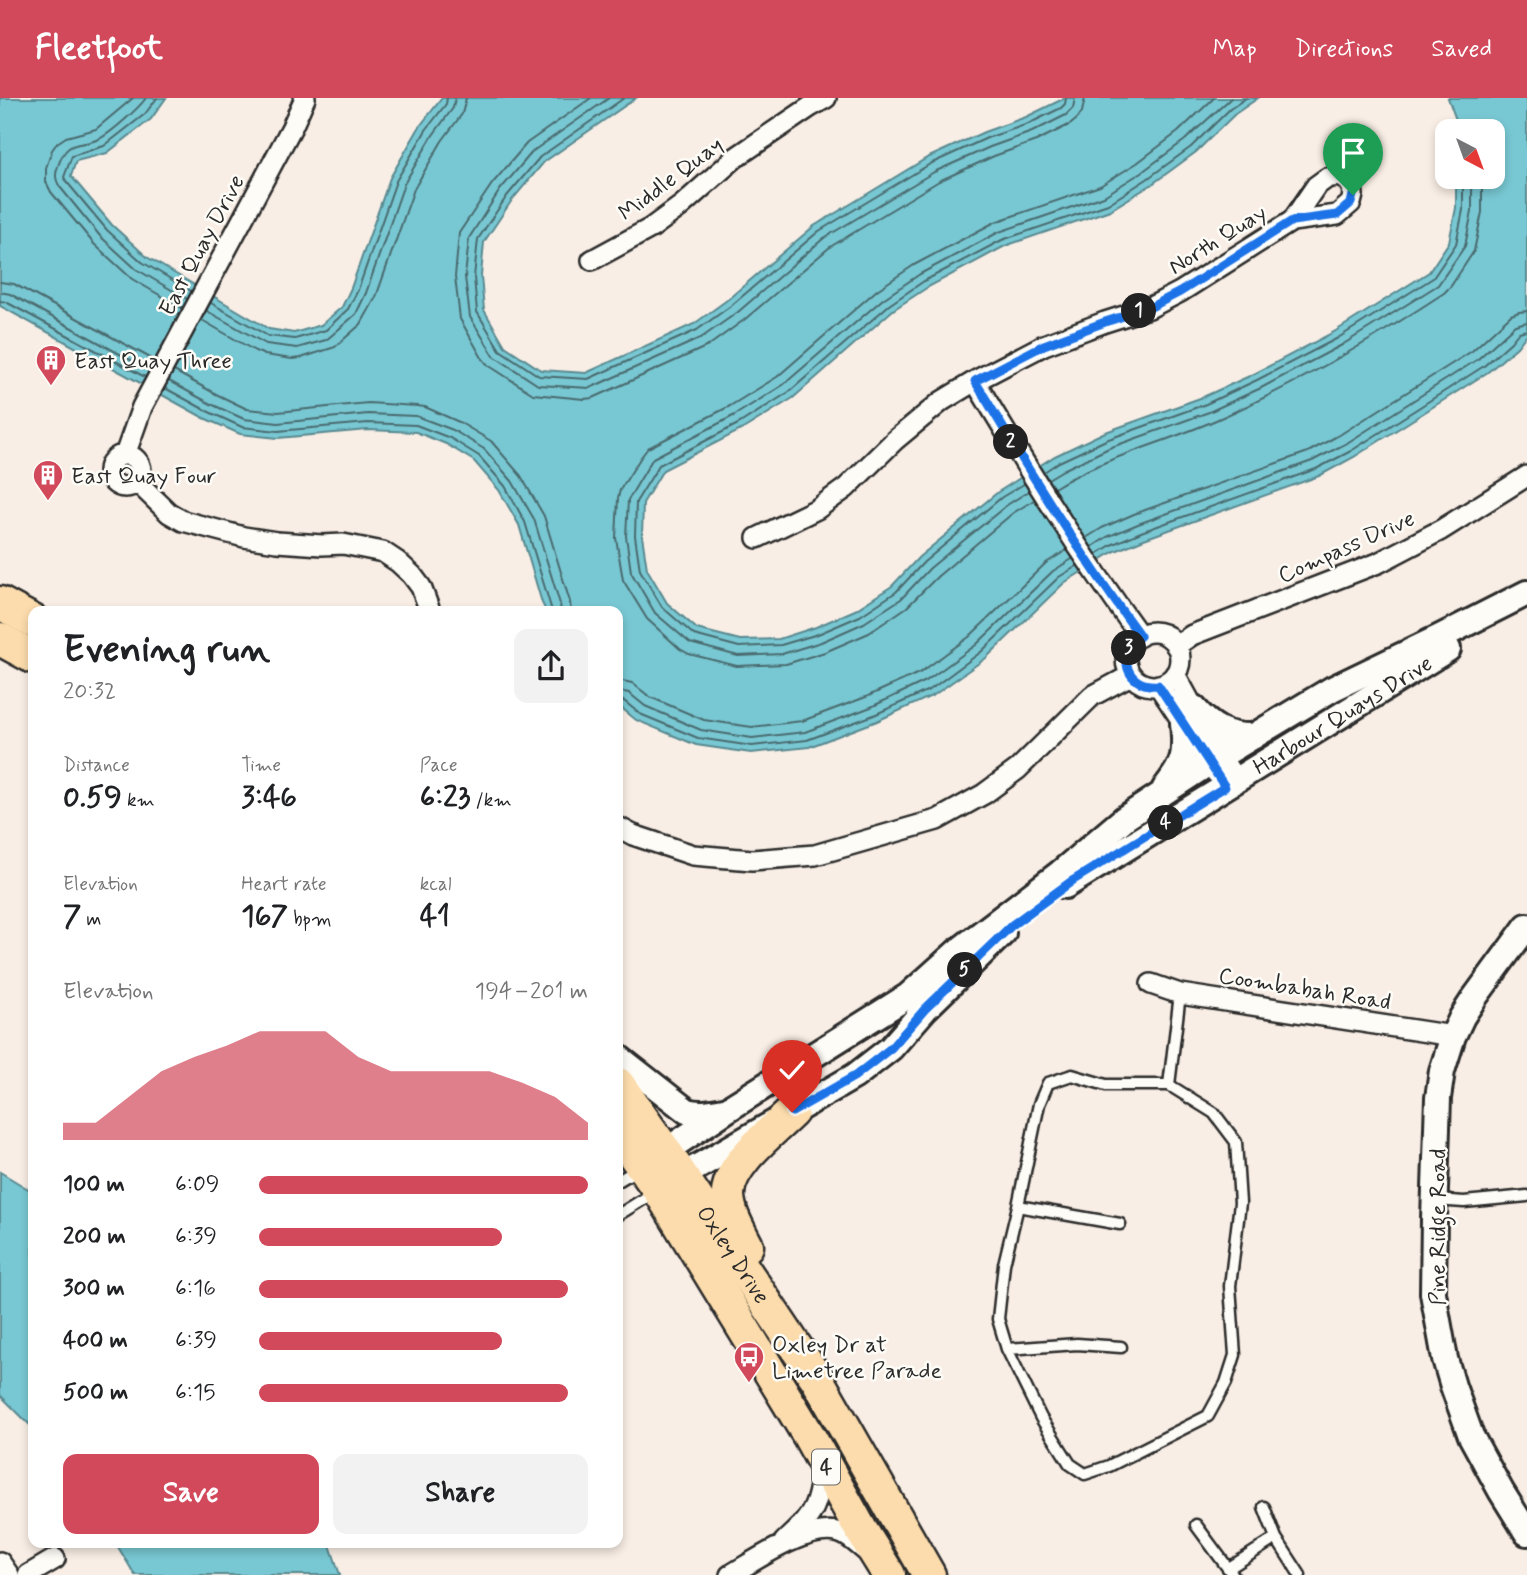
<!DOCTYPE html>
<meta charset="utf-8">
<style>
body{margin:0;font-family:Mynerve,sans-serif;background:#f2f2f2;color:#202124;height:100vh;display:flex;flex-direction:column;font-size:26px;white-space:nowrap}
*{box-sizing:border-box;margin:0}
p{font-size:23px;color:#757577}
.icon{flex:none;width:38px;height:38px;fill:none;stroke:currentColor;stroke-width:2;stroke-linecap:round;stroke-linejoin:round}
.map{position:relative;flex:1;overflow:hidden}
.details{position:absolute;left:28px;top:508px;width:595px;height:942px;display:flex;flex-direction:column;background:#fff;border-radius:14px;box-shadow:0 4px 10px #0003}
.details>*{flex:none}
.needle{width:46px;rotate:139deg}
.tools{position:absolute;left:1435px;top:21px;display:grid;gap:14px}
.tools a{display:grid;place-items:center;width:70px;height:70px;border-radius:14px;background:#fff;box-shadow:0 4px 10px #0003;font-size:35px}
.pin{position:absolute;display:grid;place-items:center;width:60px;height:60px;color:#fff;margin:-72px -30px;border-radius:50% 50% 50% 0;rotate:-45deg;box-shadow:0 0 7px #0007}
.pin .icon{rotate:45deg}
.km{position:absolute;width:35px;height:35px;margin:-18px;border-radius:50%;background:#222;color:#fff;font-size:19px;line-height:35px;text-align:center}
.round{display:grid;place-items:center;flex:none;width:74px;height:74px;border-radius:14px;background:#f2f2f2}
.head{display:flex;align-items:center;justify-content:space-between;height:119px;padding:0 35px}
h1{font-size:38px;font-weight:700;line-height:52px}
.stats{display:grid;grid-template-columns:repeat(3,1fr);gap:10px;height:119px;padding:7px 35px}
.stats div{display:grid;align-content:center}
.stats b{font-size:30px;font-weight:700}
.stats small{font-size:19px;font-weight:400}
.stats p{font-size:19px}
.chart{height:196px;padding:14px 35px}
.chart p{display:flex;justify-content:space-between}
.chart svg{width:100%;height:126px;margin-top:7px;fill:#d1495b;opacity:.7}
.action{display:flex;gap:14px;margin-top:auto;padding:14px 35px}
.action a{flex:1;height:80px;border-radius:14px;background:#d1495b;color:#fff;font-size:28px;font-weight:700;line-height:80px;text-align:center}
.action a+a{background:#f2f2f2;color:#202124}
ul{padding:0 35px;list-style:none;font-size:23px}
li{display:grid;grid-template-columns:112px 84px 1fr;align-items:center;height:52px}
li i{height:18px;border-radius:9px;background:#d1495b}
header{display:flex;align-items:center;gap:42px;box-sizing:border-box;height:98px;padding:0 35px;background:#d1495b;color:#fff}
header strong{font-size:33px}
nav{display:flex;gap:38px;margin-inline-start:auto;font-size:24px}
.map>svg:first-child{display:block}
.water{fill:#78c8d3;stroke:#598990;stroke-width:2}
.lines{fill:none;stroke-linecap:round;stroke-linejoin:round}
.shore{stroke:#4a6a6e;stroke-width:2}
.service-casing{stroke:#2b2b2b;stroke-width:15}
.minor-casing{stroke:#2b2b2b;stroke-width:24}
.tertiary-casing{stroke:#2b2b2b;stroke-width:30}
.primary-casing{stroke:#2b2b2b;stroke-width:37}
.service{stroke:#fdfcf7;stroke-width:10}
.minor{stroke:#fdfcf7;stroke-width:19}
.tertiary{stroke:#fdfcf7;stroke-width:24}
.primary{stroke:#fcdcac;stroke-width:32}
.route-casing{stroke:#fff;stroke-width:14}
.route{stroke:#1a73e8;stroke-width:9}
.labels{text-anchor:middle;stroke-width:5;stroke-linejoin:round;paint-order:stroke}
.shield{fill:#fdfcf7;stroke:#6a6a68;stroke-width:2}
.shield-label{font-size:21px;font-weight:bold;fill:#2b2b2b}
.street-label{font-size:23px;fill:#2b2b2b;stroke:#fdfcf7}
.poi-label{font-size:23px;fill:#2b2b2b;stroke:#fdfcf7;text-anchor:start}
</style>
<header>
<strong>Fleetfoot</strong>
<nav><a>Map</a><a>Directions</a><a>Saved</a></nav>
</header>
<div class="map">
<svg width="1527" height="1477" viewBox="0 0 1527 1477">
<rect width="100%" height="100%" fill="#f9eee5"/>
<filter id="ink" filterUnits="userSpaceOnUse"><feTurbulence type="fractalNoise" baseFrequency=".0143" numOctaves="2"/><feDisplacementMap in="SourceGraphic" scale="14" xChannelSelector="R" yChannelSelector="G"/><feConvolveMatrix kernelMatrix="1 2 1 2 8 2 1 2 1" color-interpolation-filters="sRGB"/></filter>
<g filter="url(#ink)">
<path class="water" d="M0,0H166L151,21L107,55L76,63L71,78L112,127L147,159L269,231L294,235L321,227L342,209L351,190L390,80L420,28L442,0H636L544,64L512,102L484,144L481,178L484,212L505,248L541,272L586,275L694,226L727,202L814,128L864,98L927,60L984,34L1026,19L1065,0H1258L1235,16L1196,54L1151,87L1110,112L1005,148L928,189L893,212L793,300L743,331L663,372L643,405L642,438L647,471L667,505L697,531L740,542L779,541L816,529L855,512L892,488L919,459L998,394L1055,358L1103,335L1203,299L1254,276L1334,234L1429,174L1449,144L1456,110V79H1493V33H1456V22L1448,0H1527V236L1517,249L1488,274L1354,359L1319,378L1144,441L1113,454L1064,485L986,560L934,597L877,623L809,649L751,655L696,647L636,622L618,607V513H546L542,505L519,427L499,392L474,363L446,346L416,334L368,332L278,340L240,336L204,320L0,208Z
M0,1074L33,1094V1330L0,1297Z
M115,1444H329L340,1477H135Z"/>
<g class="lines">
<path class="shore" d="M133,0L96,31L66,39L57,45L52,52L46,70V84L51,94L94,146L132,181L182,210
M146,0C138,11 113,33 101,40C80,51 68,38 58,68C55,76 55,81 60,89L100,138L136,171L187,201
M157,0L145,16L104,48L72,58L64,79L66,83L107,132L142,164L191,193
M591,0L527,45L492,86L459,135L455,179L460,221L482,260L488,267L533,296L584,301L593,300L708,248L744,222L830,149L939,83L994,58L1036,43L1071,26L1077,21L1082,14L1085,0
M609,0L533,53L500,92L469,140L465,179L470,219L494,258L538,287L590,290L701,240L738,214L824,140L934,74L990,49L1032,34L1066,17L1073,10L1075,0
M624,0L540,59L507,98L478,141L474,179L477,214L500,252L539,278L588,281L697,232L732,207L819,133L867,104L930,66L987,40L1028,26L1061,10L1065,6L1066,0
M0,184L14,186L154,262
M0,194L10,196L149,272
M0,203L6,204L145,279
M211,205L268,238L295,241L326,232L348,211L358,192L396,83L426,32L446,6L447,0
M207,213L266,246L297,250L326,242L331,238L356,216L366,195L404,86L433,37L453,10L455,0
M202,222L255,253L265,257L292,261L301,260L335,249L361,226L376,199L414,91L442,43L462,16L466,0
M174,273L216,296L247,311L278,314L368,305L417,308L425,309L459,324L491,343L521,378L544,418L570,504L571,513
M169,283L211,306L244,321L278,325L368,316L416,318L453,332L484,351L512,383L534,421L560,506L561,513
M165,290L207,313L242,329L278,333L368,325L416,327L450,340L479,358L505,388L525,424L552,513
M1044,374L1059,364L1106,342L1206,306L1257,282L1338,240L1433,180L1456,146L1463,112V79
M1048,381L1063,372L1109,350L1209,314L1261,290L1342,247L1438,187L1465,148L1472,113V79
M1024,386L1002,399L924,464L896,494L860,518L818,536L781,547L739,549L694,537L662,509L640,472L635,438L636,404L659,367L740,325L789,294L889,207L924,183L1002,142L1108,106L1147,81L1191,49L1230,11L1246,0
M1054,390C1104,359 1162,346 1216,322C1296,287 1371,243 1444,195L1451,188L1474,153L1482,114V79
M1029,393L1007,407L930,470L901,501L864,525L821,544L782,556L738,558L690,545L655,515L631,474L626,438L628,402L653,360L735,317L783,287L883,201L920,176L999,134L1104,98L1142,74L1185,42L1231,0
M1034,402L1013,415L938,478L907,509L869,535L825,554L786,566L737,568L689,556L680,551L647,521L623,482L616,440L618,400L620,392L641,359L648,350L730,308L777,279L877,192L914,167L995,124L1100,88L1137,65L1178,34L1214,0
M1086,440L1102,430L1134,416L1308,354L1341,336L1472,253L1511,217L1519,214L1527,213
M1092,449L1107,439L1138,426L1312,363L1347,345L1478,261L1515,227L1527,224
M1097,456L1111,447L1141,434L1316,371L1351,353L1484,268L1511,244L1519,234L1527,232
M618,582L632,585L650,599L704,622L752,629L802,623L866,599L921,574L969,539L1046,465L1067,452
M618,593L629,595L645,608L701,632L752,640L805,634L871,609L926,583L976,547L1053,473L1072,461
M618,602L624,603L640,616L698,640L752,648L807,642L874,617L931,591L981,554L1059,479L1077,468"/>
<g class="service-casing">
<path id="service" d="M1072,977L1106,987H1169L1214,1015L1236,1044L1240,1105L1230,1188L1235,1257L1226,1285L1208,1318L1109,1368L1085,1376L1070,1366L1041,1320L1007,1251L998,1221L1004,1166L1018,1108L1039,1006L1048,985Z
M1169,987L1180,896
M618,1083L638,1071
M1435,1102L1464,1104L1527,1098
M1018,1108L1120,1126
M618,1117L655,1094
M1007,1251L1077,1246L1121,1249
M1264,1409L1276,1440L1300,1477
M1196,1427L1233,1477
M1229,1470L1276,1440"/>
</g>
<g class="minor-casing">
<path id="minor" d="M592,162L651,130L681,108L735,60L810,9L826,0
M975,283C1027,370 1080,456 1140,538
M109 373a16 16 0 1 1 32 0a16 16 0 1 1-32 0Z
M125,357L142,309L292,29L305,0
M137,384L169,415L183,423L244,439L277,444L322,447L343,446L383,454L398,464L412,477L421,489L430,513
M757,440L817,411L846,390L895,342L942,303L975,283L1044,247L1105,224L1149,210L1180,194L1292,123L1337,117L1351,105L1353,97L1352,89L1347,82L1338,78L1327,80L1316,88L1292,123
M1126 561a27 27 0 1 1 54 0a27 27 0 1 1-54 0Z
M1176,548L1192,537L1378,465L1441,432L1527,378
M1175,576L1220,658L1236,682
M1158,587L1217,676
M618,729L633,737L693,757L752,762L815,757L937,722L984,696L1018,671L1092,598L1131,577
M1151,886L1180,896L1453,938
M784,1444C795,1433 808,1423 814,1409C820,1396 821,1379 824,1364
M0,1464L9,1477
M28,1477L55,1461
M730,1477C756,1462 809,1425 840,1435C850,1438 859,1448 867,1454"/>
</g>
<g class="tertiary-casing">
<g id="tertiary">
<path d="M1194,610C1211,630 1227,639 1254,638"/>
<path d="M1165,690C1185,665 1186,656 1183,625"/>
<path id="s1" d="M1065,788L1448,551"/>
<path d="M1527,828L1475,899L1462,919L1453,938L1442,973L1438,1000L1434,1121L1433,1195L1445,1261L1453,1288L1471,1338L1501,1393L1527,1435"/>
<path d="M618,959L687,1013C700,1017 712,1014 724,1012"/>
<path d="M652,1062L728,1011L908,898L957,854L1060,775L1125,720L1209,665L1332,591L1440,539L1527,495"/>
<path d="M668,1086L855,978L891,950L925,911L1003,835"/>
</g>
</g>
<g class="primary-casing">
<g id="primary">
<path d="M0,505L33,523"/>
<path d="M0,541L33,559"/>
<path id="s2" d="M618,986L665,1053L817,1281L929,1477"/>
<path d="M618,1035L659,1092L673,1115L809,1338L861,1432L889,1477"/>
<path d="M747,1148C739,1132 729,1116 728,1098C727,1067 772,1034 792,1014"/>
</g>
</g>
<use href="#service" class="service"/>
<use href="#minor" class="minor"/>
<use href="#tertiary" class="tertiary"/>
<use href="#primary" class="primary"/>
</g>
</g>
<g class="lines" filter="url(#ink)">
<g class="route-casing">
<path id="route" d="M792,1014L855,978L891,950L925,911L1012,827L1072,783L1225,689L1158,587C1126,590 1116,557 1140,538C1080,456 1027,370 975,283L1044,247L1105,224L1149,210L1180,194L1292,123L1337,117L1351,105L1353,97"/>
</g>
<use href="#route" class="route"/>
</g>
<defs>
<g id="building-pin" transform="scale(1.575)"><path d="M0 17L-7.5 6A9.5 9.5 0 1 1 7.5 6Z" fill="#d1495b" stroke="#fdfcf7"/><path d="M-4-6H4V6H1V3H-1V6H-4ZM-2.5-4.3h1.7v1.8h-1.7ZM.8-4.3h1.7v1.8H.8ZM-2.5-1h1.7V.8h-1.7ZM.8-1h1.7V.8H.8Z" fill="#fff"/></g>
<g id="bus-pin" transform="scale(1.575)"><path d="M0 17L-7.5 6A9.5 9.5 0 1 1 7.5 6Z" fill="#d1495b" stroke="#fdfcf7"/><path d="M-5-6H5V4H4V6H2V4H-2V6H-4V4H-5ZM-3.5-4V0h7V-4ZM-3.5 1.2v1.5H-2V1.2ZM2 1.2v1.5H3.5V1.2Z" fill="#fff"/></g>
</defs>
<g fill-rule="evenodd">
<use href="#building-pin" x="51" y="262"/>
<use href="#building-pin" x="48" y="377"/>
<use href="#bus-pin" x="749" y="1259"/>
</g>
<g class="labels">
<rect class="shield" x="812" y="1351.5" width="28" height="35" rx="5"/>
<g class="shield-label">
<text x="826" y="1376">4</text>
</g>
<g class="street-label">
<text transform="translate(670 80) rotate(-37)" y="8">Middle Quay</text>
<text transform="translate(1217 141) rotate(-32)" y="8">North Quay</text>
<text transform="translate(201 147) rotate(-62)" y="8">East Quay Drive</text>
<text transform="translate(1346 448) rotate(-24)" y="8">Compass Drive</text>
<text dy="8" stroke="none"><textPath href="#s1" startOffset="326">Harbour Quays Drive</textPath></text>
<text transform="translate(1305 890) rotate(9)" y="8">Coombabah Road</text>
<text transform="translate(1437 1129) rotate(-90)" y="8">Pine Ridge Road</text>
<text dy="8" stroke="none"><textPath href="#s2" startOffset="206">Oxley Drive</textPath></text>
</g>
<g class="poi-label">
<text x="74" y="270">East Quay Three</text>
<text x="71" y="385">East Quay Four</text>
<text x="772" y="1254">Oxley Dr at<tspan x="772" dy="26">Limetree Parade</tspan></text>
</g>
</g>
</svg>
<div class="tools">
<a><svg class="needle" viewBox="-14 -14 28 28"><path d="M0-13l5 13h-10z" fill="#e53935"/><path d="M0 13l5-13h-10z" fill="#757577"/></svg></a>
</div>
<div class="pin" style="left:1353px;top:97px;background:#1e9e55"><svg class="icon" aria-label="arrive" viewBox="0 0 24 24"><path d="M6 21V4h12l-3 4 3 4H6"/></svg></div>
<div class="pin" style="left:792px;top:1014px;background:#d93025"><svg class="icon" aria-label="check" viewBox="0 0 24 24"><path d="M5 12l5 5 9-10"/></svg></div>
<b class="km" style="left:1139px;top:213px">1</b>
<b class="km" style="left:1011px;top:344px">2</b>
<b class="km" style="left:1129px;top:550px">3</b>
<b class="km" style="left:1166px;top:725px">4</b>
<b class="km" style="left:965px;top:872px">5</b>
<section class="details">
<div class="head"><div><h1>Evening run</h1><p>20:32</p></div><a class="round"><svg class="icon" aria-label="share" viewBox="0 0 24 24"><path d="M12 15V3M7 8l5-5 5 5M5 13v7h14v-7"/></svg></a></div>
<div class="stats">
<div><p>Distance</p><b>0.59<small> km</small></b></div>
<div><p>Time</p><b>3:46</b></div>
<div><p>Pace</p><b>6:23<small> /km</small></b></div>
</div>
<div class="stats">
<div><p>Elevation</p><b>7<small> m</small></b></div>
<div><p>Heart rate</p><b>167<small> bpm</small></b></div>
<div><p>kcal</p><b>41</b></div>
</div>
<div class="chart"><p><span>Elevation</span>194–201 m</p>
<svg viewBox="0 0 160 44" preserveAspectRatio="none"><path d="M0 44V38L10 38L20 29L30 20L40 15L50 11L60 6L70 6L80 6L90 15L100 20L110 20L120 20L130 20L140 24L150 29L160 38V44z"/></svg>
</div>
<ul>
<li><b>100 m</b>6:09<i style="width:100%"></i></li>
<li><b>200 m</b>6:39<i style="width:74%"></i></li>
<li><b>300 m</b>6:16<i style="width:94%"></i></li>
<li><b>400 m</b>6:39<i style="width:74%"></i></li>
<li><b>500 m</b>6:15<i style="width:94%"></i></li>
</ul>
<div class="action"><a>Save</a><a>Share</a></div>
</section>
</div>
